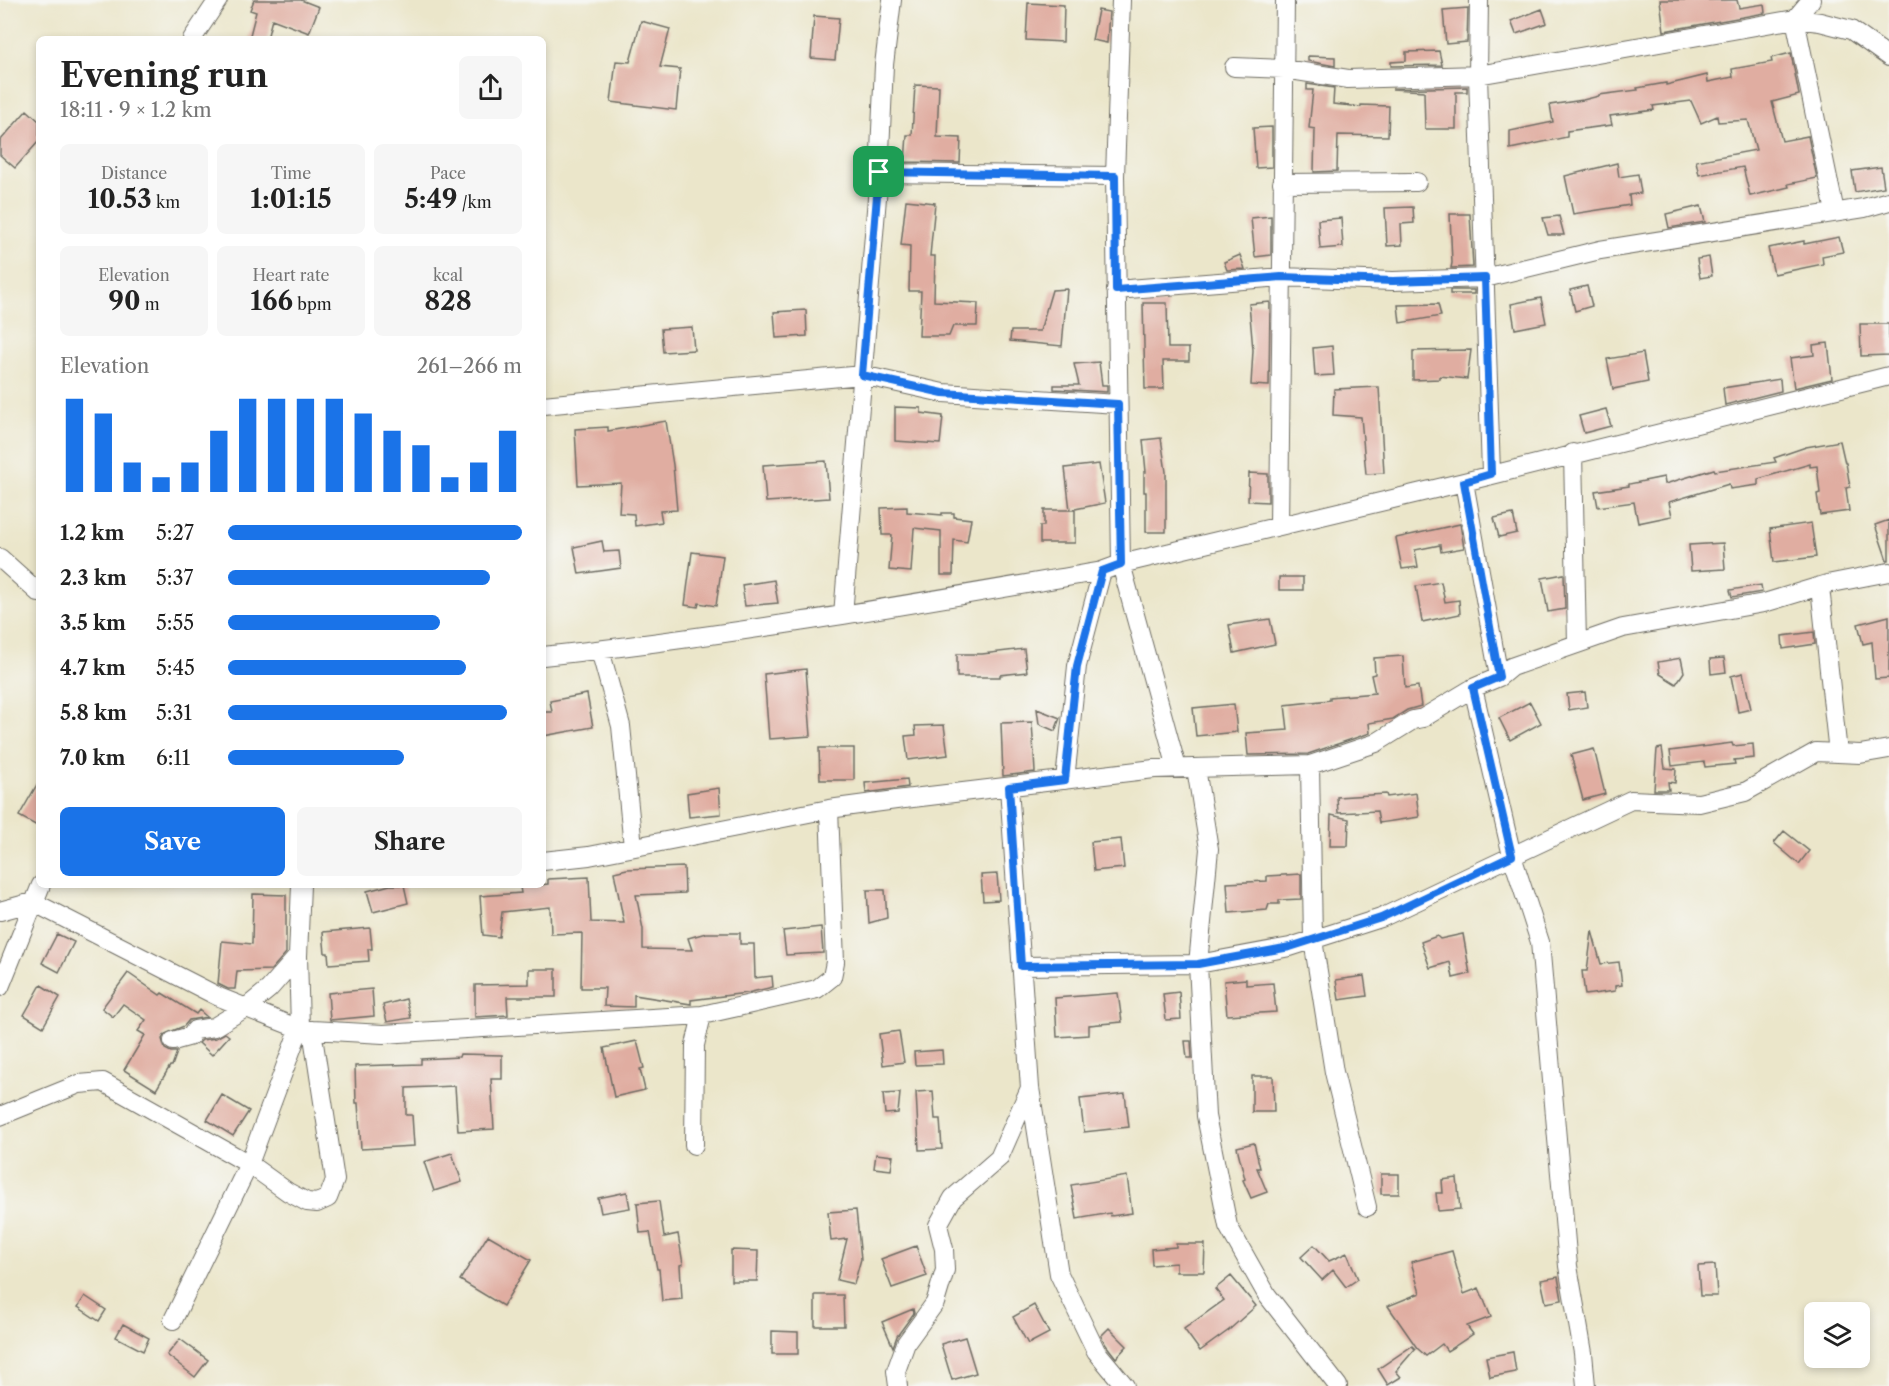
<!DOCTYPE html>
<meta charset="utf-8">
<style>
body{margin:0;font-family:"Libre Caslon Text",serif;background:#f6f6f6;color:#222;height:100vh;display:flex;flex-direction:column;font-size:22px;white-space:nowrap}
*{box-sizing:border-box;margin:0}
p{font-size:20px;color:#767676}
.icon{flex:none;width:33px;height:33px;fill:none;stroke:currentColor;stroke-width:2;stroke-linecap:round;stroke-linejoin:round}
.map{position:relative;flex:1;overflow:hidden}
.sheet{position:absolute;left:36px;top:36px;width:510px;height:852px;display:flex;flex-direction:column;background:#fff;border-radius:9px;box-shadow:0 3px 9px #0003}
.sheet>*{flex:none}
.buttons{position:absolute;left:1804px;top:1302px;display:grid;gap:12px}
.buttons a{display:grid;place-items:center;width:66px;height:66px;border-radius:9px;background:#fff;box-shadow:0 3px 9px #0003;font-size:30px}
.pin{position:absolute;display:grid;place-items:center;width:51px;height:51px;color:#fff;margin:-26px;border-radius:12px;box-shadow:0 3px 9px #0006}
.round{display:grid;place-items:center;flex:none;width:63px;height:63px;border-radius:9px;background:#f6f6f6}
.headline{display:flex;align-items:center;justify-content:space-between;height:102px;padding:0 24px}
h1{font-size:33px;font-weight:700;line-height:45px}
.metrics{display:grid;grid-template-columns:repeat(3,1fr);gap:9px;height:102px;padding:6px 24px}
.metrics div{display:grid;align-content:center;border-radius:9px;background:#f6f6f6;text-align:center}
.metrics b{font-size:26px;font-weight:700}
.metrics small{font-size:16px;font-weight:400}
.metrics p{font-size:16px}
.chart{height:168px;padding:12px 24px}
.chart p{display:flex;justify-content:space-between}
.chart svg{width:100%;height:108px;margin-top:6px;stroke:#1a73e8;stroke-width:6}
.primary-button{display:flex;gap:12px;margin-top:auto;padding:12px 24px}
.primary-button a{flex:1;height:69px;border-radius:9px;background:#1a73e8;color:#fff;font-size:24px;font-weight:700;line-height:69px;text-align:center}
.primary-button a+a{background:#f6f6f6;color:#222}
ul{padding:0 24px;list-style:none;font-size:20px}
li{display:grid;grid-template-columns:96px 72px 1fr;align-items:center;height:45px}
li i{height:15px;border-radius:8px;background:#1a73e8}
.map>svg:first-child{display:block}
.building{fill:#e0ada1}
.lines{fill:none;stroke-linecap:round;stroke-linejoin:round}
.minor-casing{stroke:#6e6c63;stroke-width:20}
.minor{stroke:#fff;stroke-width:18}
.route-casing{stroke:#fff;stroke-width:12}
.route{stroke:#1a73e8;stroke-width:8}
</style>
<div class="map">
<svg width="1889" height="1386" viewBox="0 0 1889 1386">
<rect width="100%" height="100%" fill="#f6f6f2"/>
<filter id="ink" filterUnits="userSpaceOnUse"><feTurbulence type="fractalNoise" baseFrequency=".0167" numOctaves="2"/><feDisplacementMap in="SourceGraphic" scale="12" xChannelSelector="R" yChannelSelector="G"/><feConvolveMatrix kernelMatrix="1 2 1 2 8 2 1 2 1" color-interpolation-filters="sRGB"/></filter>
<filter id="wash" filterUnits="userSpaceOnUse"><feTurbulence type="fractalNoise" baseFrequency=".008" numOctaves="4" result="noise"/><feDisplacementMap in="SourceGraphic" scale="24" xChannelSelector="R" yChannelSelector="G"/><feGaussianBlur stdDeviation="1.35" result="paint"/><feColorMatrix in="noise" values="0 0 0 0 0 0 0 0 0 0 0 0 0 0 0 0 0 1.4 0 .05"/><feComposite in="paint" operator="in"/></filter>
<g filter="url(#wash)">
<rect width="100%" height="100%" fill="#ebe6ca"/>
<g id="blocks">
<path class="building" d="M254,0H301L319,7L309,33L272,19L267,39H249L256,12L250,10Z
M1660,0H1737L1739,8L1764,4L1765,13L1664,31Z
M1028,3L1064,5L1063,42L1026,40Z
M1468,8L1467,42L1446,44L1443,10Z
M1542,9L1547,23L1516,34L1511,21Z
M1098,10L1109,12L1107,43L1092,40Z
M814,16L839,18L835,60L811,58Z
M641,21L670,29L660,67L680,69L676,110L611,102L616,61L630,62Z
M1439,51L1442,65L1391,66V62L1406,61V52Z
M1791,53L1799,95L1772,102L1782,141L1808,136L1817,178L1788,184L1789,187L1750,196L1743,167L1699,175L1696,161L1756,150L1748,120L1718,122L1717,116L1701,123L1691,101L1653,106L1654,110L1610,116L1612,125L1567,131V137L1510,149V131L1553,122L1550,105L1583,100L1599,96V95L1638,90L1637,88L1666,83V85L1707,75L1708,82L1733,77L1732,69L1772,62L1771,58Z
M1308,56L1335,57V66L1308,61Z
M1307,84L1334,88L1333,104L1361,107V105L1389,106L1388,136L1338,135L1337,171L1314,172L1315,129L1309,128L1313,90H1307Z
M915,85L939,86L937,137L961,138L960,163L905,162L907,135H912Z
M1467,87V92H1456V129H1425L1424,91L1392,89Z
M27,110L39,121V141L15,168L0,155V141Z
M1272,127V167L1256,168L1253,128Z
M1617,163L1619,177L1638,174L1641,193L1629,195L1630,205L1573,214L1565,176Z
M1881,167L1884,187L1855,192L1852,171Z
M906,200L935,203L930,256H935L934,301L978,303L977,326H953L949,336H919L921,291H909L910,246L901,245Z
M1701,206L1705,222L1669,228L1666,214Z
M1413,207L1414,223L1401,224L1402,245L1387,246L1385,208Z
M1450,214H1470L1473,267L1451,268L1452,263Z
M1271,216V255L1255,257L1251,218Z
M1559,216L1564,235H1548L1543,218Z
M1341,218L1343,247L1320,249L1318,220Z
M1839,237L1843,252L1822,256L1823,264L1774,274L1768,248L1804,241V244Z
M1240,255L1245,269L1227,270L1224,262Z
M1709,257L1712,276L1700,278L1697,259Z
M1587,286L1592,306L1575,311L1570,290Z
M1067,289L1062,346L1010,341L1011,331H1040L1052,290Z
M1450,290H1474V294H1450Z
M1541,298L1546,323L1515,329L1511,304Z
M1270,302L1269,386L1251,385L1253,350L1249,304Z
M1143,303H1167L1168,348H1189V361H1163L1164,389H1145Z
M1438,304L1441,316L1400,323L1398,305Z
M806,310L807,336L776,338L774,312Z
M1860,324H1889V355L1861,356Z
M692,327L694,350L663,352L661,329Z
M1828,343L1832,379L1794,388L1790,358L1814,355L1813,345Z
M1332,346L1334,375L1315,376L1313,348Z
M1471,350L1467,379L1440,376V379L1413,380V351Z
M1643,353L1648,382L1613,389L1607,359Z
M1099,362L1102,385H1107V392L1054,389V385H1079L1074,364Z
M1780,379L1781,391L1725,405L1723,388Z
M1379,387L1384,473L1366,474L1361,417L1333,415L1334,389Z
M895,407L921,408V413L943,416L940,444L895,441Z
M1606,409L1611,426L1584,433L1579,416Z
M666,421L673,465L677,510L660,511L662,522L635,526L634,514L619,513L621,483L578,485L575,429L608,427V431Z
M1161,438L1166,472V532H1146V492H1144V472H1146L1143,440Z
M1840,441L1845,463H1846L1850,487L1846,488L1849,511L1820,515L1817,494L1820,493L1817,466L1810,467V464L1758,479V485L1730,489L1729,484L1669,502L1672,516L1638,523L1634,502L1598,507L1595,491L1629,486V484L1664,477L1665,484L1714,469L1715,471L1776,462L1774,458L1806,447Z
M826,461L829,498L766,502L763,465Z
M1099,464L1105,503L1070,510L1065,468Z
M1249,473L1268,474V502L1248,501Z
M907,507V512L942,515V513H954V517L971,519L967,542L954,540L953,575H941V531L914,528L911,572L889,570L892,535H882L881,508Z
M1044,510H1075V543H1040V526H1044Z
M1513,514L1517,533L1499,537L1494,518Z
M1889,520V560H1887L1875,525Z
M1811,523L1816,557L1774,562L1770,529Z
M1460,524L1464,548L1441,552L1440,545L1415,550L1418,567L1402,569L1396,538Z
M602,541L604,552L619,551L621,568L579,574L574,547Z
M1723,543L1725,569L1691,571L1689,545Z
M692,552L723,556L716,606L699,603L698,607L685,605Z
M1564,574L1565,609L1548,612L1542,578Z
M1279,577H1303V590H1279Z
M774,580L778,603L745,606L742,585Z
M1441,582L1445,602L1459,600L1460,614L1422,622L1416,586Z
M1761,585L1762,592L1732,597L1730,590Z
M1889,616V678L1875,679L1872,642L1863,644L1858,624Z
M1270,619L1275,644L1234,653L1229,625Z
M1814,632L1815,644L1783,649L1782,636Z
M1024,649L1027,672L1000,675V677H957V654H982Z
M1403,656L1405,688L1418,686L1421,706L1407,710L1393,719L1369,723L1370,733L1308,754L1248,755L1246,733L1288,730L1285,705L1330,700V697L1375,693L1371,675L1375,674L1374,658Z
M1681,658L1684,672L1676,684L1660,674L1658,662Z
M1724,658L1726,672L1711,674L1710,659Z
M806,669L811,736L769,739L764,674Z
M1743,673L1751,709L1738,712L1731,676Z
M1585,692L1587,707L1569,710L1567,694Z
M587,694L593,727L543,736V712H552L550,701Z
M1530,702L1541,723L1510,740L1499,718Z
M1234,704L1237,732L1196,736L1193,708Z
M1037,709L1060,718L1055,731L1039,724Z
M1032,722L1035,772L1003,776L1001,723Z
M944,725L948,755L908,760L905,736L916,735L915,726Z
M1732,743L1733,746L1753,744L1754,758L1734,760L1735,764L1705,767L1704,762L1672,766L1670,751Z
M819,748H854V780H820Z
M1662,748L1665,768L1676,769L1675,783L1668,782L1669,790H1654L1657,749Z
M1594,749L1605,794L1583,800L1571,755Z
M907,779L908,787L866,793L865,783Z
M39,781V827L19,816Z
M719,788L721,814L689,817L687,793Z
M1416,793L1419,817L1379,823L1377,811L1338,813L1337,797L1386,794L1387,797Z
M1331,815L1349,819L1348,846H1330Z
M1784,831L1809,851L1799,864L1774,843Z
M1121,839L1124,868L1094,871L1091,842Z
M684,867L685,893L636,895L643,929V949L692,950L688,938L706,933H740V944H754L755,978L772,976L773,987L747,993L691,1000V1004L634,995V1007L604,1006L605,988H581L582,933L551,934L550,907L502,912L499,937L483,935L480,896L521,893L520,887L548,884V879L589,877L591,922L624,923L614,872L627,869Z
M997,874L999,900L983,901L981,875Z
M1301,874V899L1279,900V904H1269L1267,910L1229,913L1227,883L1267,881V876Z
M390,885H404L408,903L373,912L367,891Z
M867,890H885L887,918L869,923Z
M253,894L286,895V953L271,970L237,971L235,989H228L218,984L222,941L252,944Z
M821,927L823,953L786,955L783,931Z
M370,928L372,949H368L369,961L329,964L328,953H325L323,932Z
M1592,931L1601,964L1619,962L1622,985L1615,986V991L1585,995L1582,971H1587Z
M57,934L74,942L59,972L42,963Z
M1463,934L1470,974L1453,978L1450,962L1430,968L1421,942L1437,936L1440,939Z
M529,969H556V997H507L508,1015L475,1017V985L529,984Z
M128,973L160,995L162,993L196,1014L199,1010L207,1017L189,1020L184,1026L165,1034L162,1039L165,1049L171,1052H177L172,1066H170L156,1090L124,1070L145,1035L138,1031L146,1020L123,1004L113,1017L102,1008Z
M1364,976L1367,996L1339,1000L1336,980Z
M1246,979V985L1273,983L1276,1012L1227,1015L1224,981Z
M41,985L60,997L43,1027L24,1015Z
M372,989L374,1016L330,1020L328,993Z
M1179,992L1181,1019L1166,1020L1163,994Z
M1118,993L1122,1022L1089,1025V1035L1057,1037L1055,998Z
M406,999L411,1018L387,1022L383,1005Z
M899,1031L904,1062L883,1065L879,1034Z
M225,1033L229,1036L212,1055L199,1043L202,1040L216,1038Z
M637,1041L644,1068L640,1069L645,1090L614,1097L604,1048Z
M1185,1041H1191L1192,1058H1187Z
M942,1050L943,1064L915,1065L914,1052Z
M460,1054L502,1055V1079H491L494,1129L458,1131L455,1086L406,1088V1115H412L414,1146L361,1149L358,1103H356L355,1066L421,1064V1059L459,1057Z
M1252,1076H1273L1274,1112H1252Z
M933,1091L935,1119H940L942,1149L919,1150L916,1092Z
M900,1093L898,1113L885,1114L883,1094Z
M1125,1094L1129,1127L1084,1132L1080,1099Z
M222,1095L249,1111L233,1136L207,1120Z
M1254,1143L1260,1168H1257L1267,1192L1251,1198L1243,1180L1245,1179L1237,1147Z
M452,1153L462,1182L434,1191L424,1162Z
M876,1154L893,1156L891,1170L874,1168Z
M1381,1174H1399V1194H1381Z
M1127,1176L1132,1213L1111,1216L1110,1213L1077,1219L1071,1185Z
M1457,1178L1460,1209L1438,1211L1436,1193H1443L1442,1180Z
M627,1192L630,1208L601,1213L598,1198Z
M659,1201L664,1237L678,1234L683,1264L680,1265L682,1299L662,1301L659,1269H657L650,1232L640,1233L637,1203Z
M856,1210L861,1259L854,1284L837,1280L847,1239L831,1241L828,1212Z
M488,1235L531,1260L503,1306L460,1280Z
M1176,1244H1205L1204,1272H1176V1263L1152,1265L1151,1249L1176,1247Z
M1314,1245L1329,1261L1347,1253L1358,1279L1346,1287L1333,1270L1322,1280L1301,1257Z
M916,1246L927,1276L892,1288L881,1259Z
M731,1250L758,1251L757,1281H731Z
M1452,1251L1464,1294L1479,1288L1491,1317L1467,1326L1473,1334L1455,1346L1447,1351L1442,1344L1426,1356L1417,1348L1388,1306L1420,1293L1411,1262Z
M1715,1265L1717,1296H1700L1698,1266Z
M1231,1276L1256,1306L1229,1330L1200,1351L1184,1329L1224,1300L1215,1289Z
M1558,1277L1562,1300L1546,1303L1541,1280Z
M815,1295H843L844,1326H815Z
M85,1296L106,1310L99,1321L78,1307Z
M1034,1305L1049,1333L1028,1344L1013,1317Z
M913,1309L914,1313L897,1336L893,1347L882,1322Z
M123,1324L149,1338L143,1351L116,1337Z
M1109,1328L1127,1346L1116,1358L1106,1345L1101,1336Z
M772,1331L798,1332V1354H772Z
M965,1337L976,1373L952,1380L941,1344Z
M180,1339L208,1360L195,1377L167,1355Z
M1412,1346L1415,1349L1396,1371L1401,1377L1388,1385L1378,1369Z
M1513,1352L1516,1372L1490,1377L1486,1357Z"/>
</g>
</g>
<g filter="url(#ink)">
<use href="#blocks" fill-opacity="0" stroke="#6e6c63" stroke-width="1.5"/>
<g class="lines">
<g class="minor-casing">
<path id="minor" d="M1479,0L1478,75L1491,473
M1811,0L1795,19L1835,212
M192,39L218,0
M1234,67L1284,69L1348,79L1478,75L1795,19L1820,22L1851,30L1889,57
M879,173L1115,176
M1282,183L1417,182
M1116,290L1281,277L1393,281L1485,278L1600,250L1864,208L1889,201
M543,405L862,375L943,393L1118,404
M1573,453L1577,644
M1464,482L1499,677
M1279,526L1285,0
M0,558L39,593
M1820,587L1838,753
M843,615L879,173L884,65L892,0
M600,650L621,726L633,847
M543,656C731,636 916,603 1102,571L1121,564L1115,176L1121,0
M1473,688L1512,856L1540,942L1568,1266L1583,1353L1586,1386
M1310,765L1313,940L1334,1072L1367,1207
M1177,768L1121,564L1464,482L1889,376
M1196,768L1209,849L1198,964L1206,1116L1228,1226L1267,1295L1338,1386
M1065,780L1077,666L1102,571
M1009,787L1030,1088L1059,1274L1096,1351L1125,1386
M543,861L589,856L829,809L896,800L1154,769L1310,765L1376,743L1413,720L1423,718L1473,688L1499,677L1511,667L1623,628L1764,603L1827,584L1889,572
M0,911L33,902L219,997L292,1026L312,1030L383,1034L702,1015L817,989L832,977L835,962L829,809
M1021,966L1198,964L1290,947L1381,918L1631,800L1699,803L1745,792L1816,752L1860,754L1889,749
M0,987L41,885
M173,1041L191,1036L195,1030L214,1027L247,1007L269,989L298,956
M0,1116L79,1084L103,1082L249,1164L288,1192L307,1202L317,1203L328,1198L335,1180L312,1030
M694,1145L695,1045L702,1015
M173,1320L249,1164L300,1027L298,956L301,885
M898,1386L896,1371L906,1343L935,1303L945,1270L944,1249L938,1225L953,1198L999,1158L1030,1088"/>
</g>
<use href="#minor" class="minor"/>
</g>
</g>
<g class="lines" filter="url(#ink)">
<g class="route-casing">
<path id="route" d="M879,172L1115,176L1116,290L1281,277L1393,281L1485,278L1491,474L1464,482L1499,677L1473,688L1512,856L1381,918L1290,947L1198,964L1021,966L1009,787L1065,780L1077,666L1102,571L1121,564L1118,404L943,393L862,375Z"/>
</g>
<use href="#route" class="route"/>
</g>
</svg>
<div class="buttons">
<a><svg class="icon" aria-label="layers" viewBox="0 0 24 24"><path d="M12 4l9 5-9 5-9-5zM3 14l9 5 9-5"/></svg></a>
</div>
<div class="pin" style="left:879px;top:172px;background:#1e9e55"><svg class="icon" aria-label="arrive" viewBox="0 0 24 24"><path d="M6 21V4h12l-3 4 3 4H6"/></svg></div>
<section class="sheet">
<div class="headline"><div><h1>Evening run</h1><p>18:11 · 9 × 1.2 km</p></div><a class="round"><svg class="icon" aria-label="share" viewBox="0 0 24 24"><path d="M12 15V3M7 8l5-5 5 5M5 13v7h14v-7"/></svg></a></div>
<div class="metrics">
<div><p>Distance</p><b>10.53<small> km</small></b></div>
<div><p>Time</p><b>1:01:15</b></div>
<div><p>Pace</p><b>5:49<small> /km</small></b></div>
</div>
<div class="metrics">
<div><p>Elevation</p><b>90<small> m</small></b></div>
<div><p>Heart rate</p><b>166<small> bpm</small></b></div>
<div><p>kcal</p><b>828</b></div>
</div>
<div class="chart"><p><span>Elevation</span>261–266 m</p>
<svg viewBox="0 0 160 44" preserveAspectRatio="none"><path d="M5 44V6M15 44V12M25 44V32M35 44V38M45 44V32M55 44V19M65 44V6M75 44V6M85 44V6M95 44V6M105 44V12M115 44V19M125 44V25M135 44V38M145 44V32M155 44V19"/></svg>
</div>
<ul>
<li><b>1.2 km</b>5:27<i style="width:100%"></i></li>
<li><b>2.3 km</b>5:37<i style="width:89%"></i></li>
<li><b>3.5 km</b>5:55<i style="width:72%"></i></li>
<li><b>4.7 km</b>5:45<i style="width:81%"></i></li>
<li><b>5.8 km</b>5:31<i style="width:95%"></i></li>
<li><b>7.0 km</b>6:11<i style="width:60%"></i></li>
</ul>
<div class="primary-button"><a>Save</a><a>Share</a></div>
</section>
</div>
